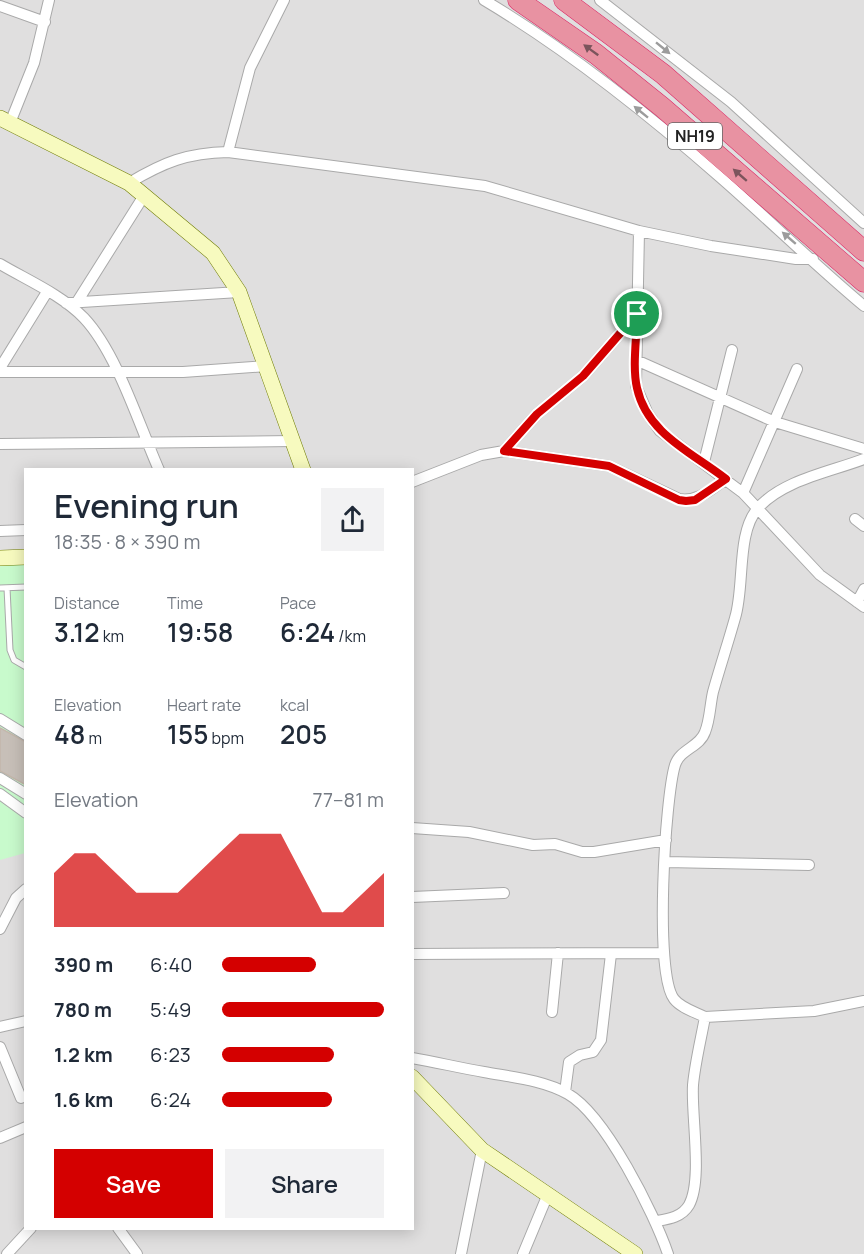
<!DOCTYPE html>
<meta charset="utf-8">
<style>
body{margin:0;font-family:Manrope,sans-serif;background:#f2f2f3;color:#1f2937;height:100vh;display:flex;flex-direction:column;font-size:22px;white-space:nowrap}
*{box-sizing:border-box;margin:0}
p{font-size:20px;color:#747a83}
.icon{flex:none;width:33px;height:33px;fill:none;stroke:currentColor;stroke-width:2;stroke-linecap:round;stroke-linejoin:round}
.map{position:relative;flex:1;overflow:hidden}
.sheet{position:absolute;left:24px;top:468px;width:390px;height:762px;display:flex;flex-direction:column;background:#fff;border-radius:0px;box-shadow:0 3px 15px #0003}
.sheet>*{flex:none}
.pin{position:absolute;display:grid;place-items:center;width:51px;height:51px;color:#fff;margin:-26px;border:3px solid #fff;border-radius:50%;box-shadow:0 2px 6px #0007}
.round{display:grid;place-items:center;flex:none;width:63px;height:63px;border-radius:0px;background:#f2f2f3}
.headline{display:flex;align-items:center;justify-content:space-between;height:102px;padding:0 30px}
h1{font-size:33px;font-weight:600;line-height:45px}
.metrics{display:grid;grid-template-columns:repeat(3,1fr);gap:9px;height:102px;padding:6px 30px}
.metrics div{display:grid;align-content:center}
.metrics b{font-size:26px;font-weight:600}
.metrics small{font-size:16px;font-weight:400}
.metrics p{font-size:16px}
.chart{height:168px;padding:12px 30px}
.chart p{display:flex;justify-content:space-between}
.chart svg{width:100%;height:108px;margin-top:6px;fill:#d40000;opacity:.7}
.primary-button{display:flex;gap:12px;margin-top:auto;padding:12px 30px}
.primary-button a{flex:1;height:69px;border-radius:0px;background:#d40000;color:#fff;font-size:24px;font-weight:600;line-height:69px;text-align:center}
.primary-button a+a{background:#f2f2f3;color:#1f2937}
ul{padding:0 30px;list-style:none;font-size:20px}
li{display:grid;grid-template-columns:96px 72px 1fr;align-items:center;height:45px}
li i{height:15px;border-radius:8px;background:#d40000}
.map>svg:first-child{display:block}
.residential{fill:#e0dfdf;fill-rule:evenodd}
.park{fill:#c8facc}
.building{fill:#c7bfb8;stroke:#c4b6ab;stroke-width:1.5}
.lines{fill:none;stroke-linecap:round;stroke-linejoin:round}
.lane-casing{stroke:#a9a9a9;stroke-width:7}
.street-casing{stroke:#a9a9a9;stroke-width:12}
.secondary-casing{stroke:#707d05;stroke-width:16}
.highway-casing{stroke:#dc2a67;stroke-width:21}
.lane{stroke:#fff;stroke-width:5}
.street{stroke:#fff;stroke-width:10}
.secondary{stroke:#f7fabf;stroke-width:15}
.highway{stroke:#e892a2;stroke-width:20}
.oneway{fill:#9c9c9c}
.oneway2{fill:#7b545c}
.route-casing{stroke:#fff;stroke-width:12}
.route{stroke:#d40000;stroke-width:8}
.labels{text-anchor:middle;stroke-width:5;stroke-linejoin:round;paint-order:stroke}
.shield{fill:#fff;stroke:#646464;stroke-width:1.5}
.shield-label{font-size:16px;font-weight:bold;fill:#222}
</style>
<div class="map">
<svg width="864" height="1254" viewBox="0 0 864 1254">
<rect width="100%" height="100%" fill="#f2efe9"/>
<path class="residential" d="M0,0H864V1254H0ZM26,470H412V1228H26Z"/>
<path class="park" d="M26,557L25,853L0,860V558Z"/>
<path class="building" d="M0,728L26,742V785L0,771Z"/>
<g class="lines">
<g class="lane-casing">
<path id="lane" d="M0,588L26,587
M7,588L10,650L14,660L26,667"/>
</g>
<g class="street-casing">
<path id="street" d="M484,0C568,50 647,113 721,178C769,220 815,265 864,306
M600,0L731,102L864,223
M0,6L45,22
M10,123L34,63L49,0
M228,152L250,68L284,0
M129,183C164,162 187,153 228,152L485,186L639,231L711,246L796,259H813
M639,231L636,386L648,414L660,431L743,493L820,575L864,607
M0,264C27,280 62,295 84,318C117,353 139,425 159,470
M77,302L145,194
M66,303L239,292
M636,360L775,422L864,449
M0,368L47,292
M0,372H183L266,366
M0,444L293,441
M504,451L537,414L583,376L637,314
M704,462L732,350
M412,482L481,455L504,451L609,466L679,499C698,502 710,490 726,479
M743,493L797,369
M855,519L864,526
M0,531L26,530
M857,602L864,589
M0,719L26,735
M0,778L26,794
M0,794L26,813
M412,828L469,832L533,845L555,844L582,852H594L666,840
M666,862L809,865
M412,897L504,893
M0,929L16,898L26,889
M412,954L664,953
M552,1012L558,953
M705,1017C695,1012 681,1008 674,999C654,973 665,798 675,765C680,749 700,747 705,732C710,720 710,705 713,692C720,667 728,643 735,618C745,586 736,533 758,508C783,480 830,472 864,459
M0,1027L26,1021
M0,1047L21,1098
M412,1058C436,1062 460,1068 484,1072C511,1077 544,1080 568,1094C605,1115 654,1213 668,1254
M565,1092L569,1062L580,1055L593,1052L601,1040L611,954
M0,1138L26,1127
M657,1221C669,1219 682,1217 689,1205C703,1180 691,1115 693,1085C695,1063 701,1039 705,1017L814,1011L864,1001
M118,1228L137,1254
M7,1254L31,1228
M461,1254L482,1150
M523,1254L548,1194"/>
</g>
<g class="secondary-casing">
<path id="secondary" d="M0,118L129,183L213,253L239,292L303,470
M0,558L26,557
M412,1077L482,1150L635,1254"/>
</g>
<g class="highway-casing">
<path id="highway" d="M518,0L596,54L662,107L864,282
M564,0L663,74L864,251"/>
</g>
<use href="#lane" class="lane"/>
<use href="#street" class="street"/>
<use href="#secondary" class="secondary"/>
<use href="#highway" class="highway"/>
</g>
<defs><path id="oneway-solid" d="M-6-.8H1V-3.2L6.5 0L1 3.2V.8H-6Z" transform="scale(1.5)"/></defs>
<g class="oneway">
<use href="#oneway-solid" transform="translate(663 48) rotate(39)"/>
<use href="#oneway-solid" transform="translate(641 112) rotate(-141)"/>
<use href="#oneway-solid" transform="translate(789 238) rotate(-139)"/>
</g>
<g class="oneway2">
<use href="#oneway-solid" transform="translate(591 50) rotate(-144)"/>
<use href="#oneway-solid" transform="translate(740 175) rotate(-139)"/>
</g>
<g class="lines">
<g class="route-casing">
<path id="route" d="M637,314C637,337 632,366 637,388C647,434 693,453 726,479L695,500L686,501L679,500L609,466L504,451L537,414L583,376Z"/>
</g>
<use href="#route" class="route"/>
</g>
<g class="labels">
<rect class="shield" x="668" y="123" width="54" height="26" rx="4.5"/>
<g class="shield-label">
<text x="695" y="142">NH19</text>
</g>
</g>
</svg>
<div class="pin" style="left:637px;top:314px;background:#1e9e55"><svg class="icon" aria-label="arrive" viewBox="0 0 24 24"><path d="M6 21V4h12l-3 4 3 4H6"/></svg></div>
<section class="sheet">
<div class="headline"><div><h1>Evening run</h1><p>18:35 · 8 × 390 m</p></div><a class="round"><svg class="icon" aria-label="share" viewBox="0 0 24 24"><path d="M12 15V3M7 8l5-5 5 5M5 13v7h14v-7"/></svg></a></div>
<div class="metrics">
<div><p>Distance</p><b>3.12<small> km</small></b></div>
<div><p>Time</p><b>19:58</b></div>
<div><p>Pace</p><b>6:24<small> /km</small></b></div>
</div>
<div class="metrics">
<div><p>Elevation</p><b>48<small> m</small></b></div>
<div><p>Heart rate</p><b>155<small> bpm</small></b></div>
<div><p>kcal</p><b>205</b></div>
</div>
<div class="chart"><p><span>Elevation</span>77–81 m</p>
<svg viewBox="0 0 160 44" preserveAspectRatio="none"><path d="M0 44V22L10 14L20 14L30 22L40 30L50 30L60 30L70 22L80 14L90 6L100 6L110 6L120 22L130 38L140 38L150 30L160 22V44z"/></svg>
</div>
<ul>
<li><b>390 m</b>6:40<i style="width:58%"></i></li>
<li><b>780 m</b>5:49<i style="width:100%"></i></li>
<li><b>1.2 km</b>6:23<i style="width:69%"></i></li>
<li><b>1.6 km</b>6:24<i style="width:68%"></i></li>
</ul>
<div class="primary-button"><a>Save</a><a>Share</a></div>
</section>
</div>
